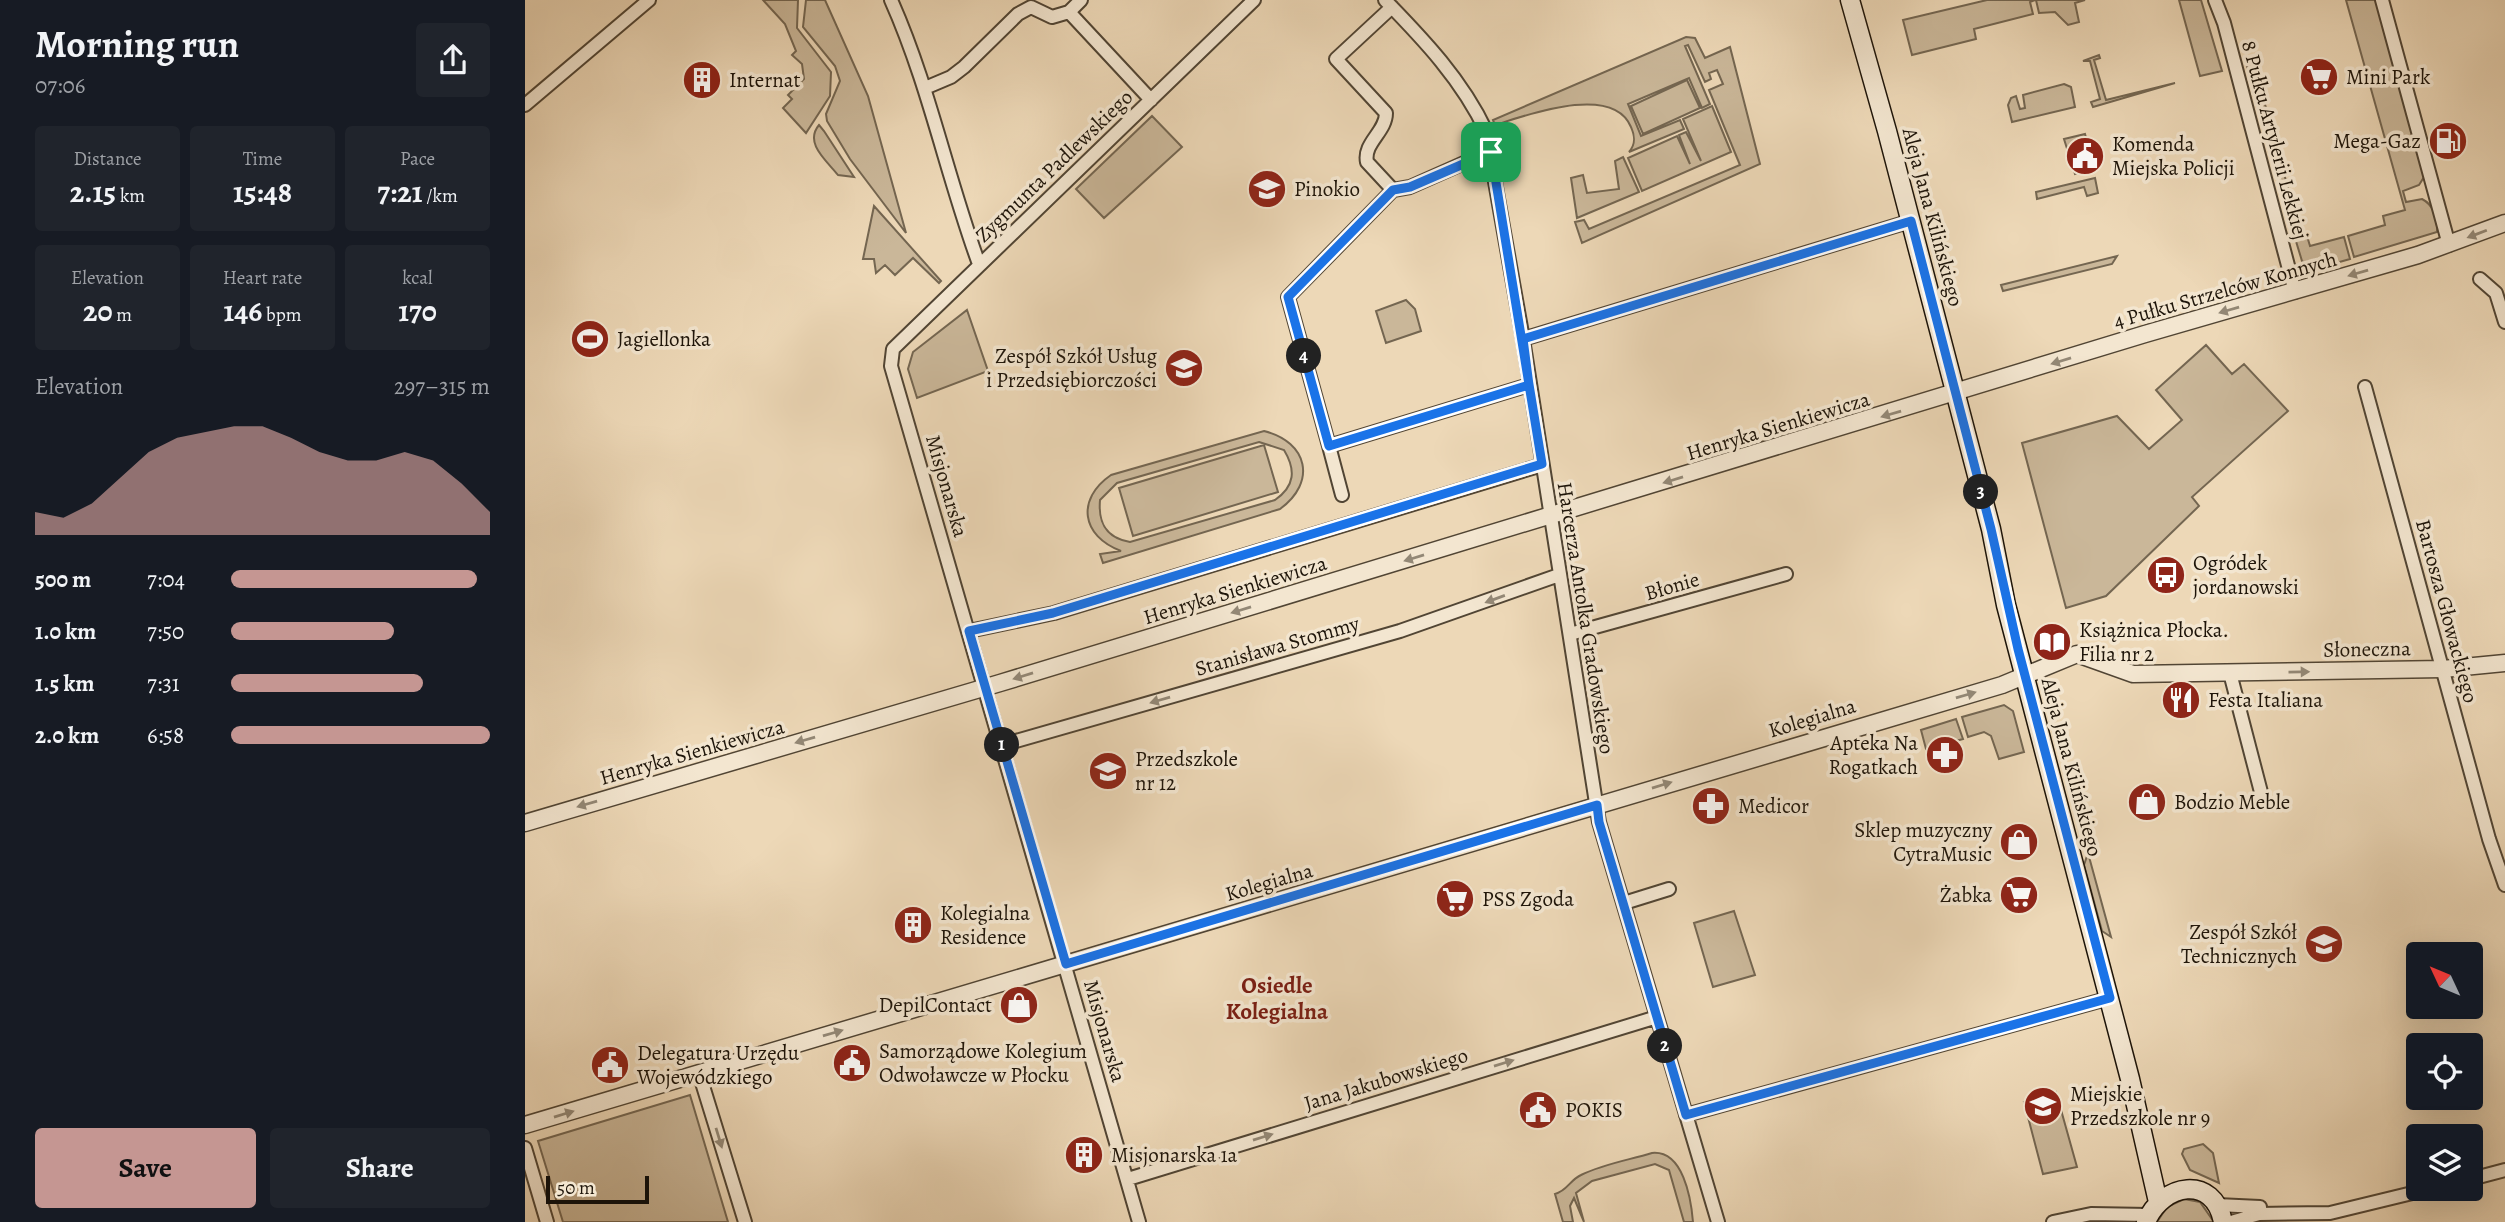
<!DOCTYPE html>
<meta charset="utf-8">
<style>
body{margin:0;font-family:Alegreya,serif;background:#20242c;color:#f1f3f6;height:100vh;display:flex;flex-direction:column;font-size:26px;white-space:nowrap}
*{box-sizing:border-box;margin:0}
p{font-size:23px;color:#9ea1a6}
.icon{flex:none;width:38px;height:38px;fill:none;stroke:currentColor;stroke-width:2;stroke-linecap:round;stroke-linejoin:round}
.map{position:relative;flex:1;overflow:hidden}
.drawer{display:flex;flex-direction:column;background:#171b24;width:525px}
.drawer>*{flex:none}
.needle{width:46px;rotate:314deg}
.tools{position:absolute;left:1881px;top:942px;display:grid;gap:14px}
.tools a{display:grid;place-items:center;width:77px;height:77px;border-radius:7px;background:#171b24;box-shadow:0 7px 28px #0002;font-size:35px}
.scale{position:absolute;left:21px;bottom:18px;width:103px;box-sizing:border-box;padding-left:7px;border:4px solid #1d1409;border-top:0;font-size:19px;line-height:24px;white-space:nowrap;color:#1d1409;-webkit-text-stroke:5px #f3e6d0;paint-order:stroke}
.pin{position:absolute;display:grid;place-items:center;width:60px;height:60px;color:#fff;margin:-30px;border-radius:14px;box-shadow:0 4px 10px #0006}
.km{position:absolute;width:35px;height:35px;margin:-18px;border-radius:50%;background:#222;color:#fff;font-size:19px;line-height:35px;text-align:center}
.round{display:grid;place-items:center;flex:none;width:74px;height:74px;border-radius:7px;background:#20242c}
.headline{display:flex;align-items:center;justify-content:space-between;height:119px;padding:0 35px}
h1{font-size:38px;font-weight:700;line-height:52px}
.figures{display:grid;grid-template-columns:repeat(3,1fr);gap:10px;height:119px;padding:7px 35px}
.figures div{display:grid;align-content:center;border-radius:7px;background:#20242c;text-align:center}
.figures b{font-size:30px;font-weight:700}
.figures small{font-size:19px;font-weight:400}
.figures p{font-size:19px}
.chart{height:196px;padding:14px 35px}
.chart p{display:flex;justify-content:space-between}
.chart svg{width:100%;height:126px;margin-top:7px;fill:#c59692;opacity:.7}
.primary-button{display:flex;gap:14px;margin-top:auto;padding:14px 35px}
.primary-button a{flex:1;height:80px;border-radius:7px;background:#c59692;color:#111;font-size:28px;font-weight:700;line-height:80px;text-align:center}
.primary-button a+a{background:#20242c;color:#f1f3f6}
ul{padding:0 35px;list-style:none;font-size:23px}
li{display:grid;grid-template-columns:112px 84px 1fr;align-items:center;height:52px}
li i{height:18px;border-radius:9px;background:#c59692}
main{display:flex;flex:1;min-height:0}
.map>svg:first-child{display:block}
.green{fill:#cab799;stroke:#746651;stroke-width:2;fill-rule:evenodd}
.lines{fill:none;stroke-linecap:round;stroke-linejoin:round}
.minor-casing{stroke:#514534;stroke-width:16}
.tertiary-casing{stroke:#514534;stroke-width:19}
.secondary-casing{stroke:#1d1409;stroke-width:21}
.minor{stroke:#f3e6d0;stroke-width:12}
.tertiary{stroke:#f3e6d0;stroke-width:16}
.secondary{stroke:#f3e6d0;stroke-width:18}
.oneway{fill:#938876}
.route-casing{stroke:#fff;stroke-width:14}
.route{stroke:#1a73e8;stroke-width:9}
.labels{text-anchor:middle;stroke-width:7;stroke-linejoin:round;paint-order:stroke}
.poi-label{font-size:21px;fill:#1d1409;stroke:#f3e6d0;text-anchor:start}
.street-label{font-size:21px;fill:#1d1409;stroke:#f3e6d0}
.neighbourhood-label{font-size:23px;font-weight:bold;fill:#7a1f14;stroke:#f3e6d0}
</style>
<main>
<section class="drawer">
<div class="headline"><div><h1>Morning run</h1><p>07:06</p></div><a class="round"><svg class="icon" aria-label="share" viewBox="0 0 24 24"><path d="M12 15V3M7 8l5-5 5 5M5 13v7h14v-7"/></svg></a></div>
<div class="figures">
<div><p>Distance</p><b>2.15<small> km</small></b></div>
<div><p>Time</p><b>15:48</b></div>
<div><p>Pace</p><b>7:21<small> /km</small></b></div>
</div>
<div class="figures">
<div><p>Elevation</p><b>20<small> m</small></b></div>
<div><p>Heart rate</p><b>146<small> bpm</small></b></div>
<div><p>kcal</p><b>170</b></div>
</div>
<div class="chart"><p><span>Elevation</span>297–315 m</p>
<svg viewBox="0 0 160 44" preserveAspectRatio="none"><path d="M0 44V36L10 38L20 33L30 24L40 15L50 10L60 8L70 6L80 6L90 10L100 15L110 18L120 18L130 15L140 18L150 26L160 36V44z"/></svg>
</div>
<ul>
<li><b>500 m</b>7:04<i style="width:95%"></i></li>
<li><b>1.0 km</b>7:50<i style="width:63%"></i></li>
<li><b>1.5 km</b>7:31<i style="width:74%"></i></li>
<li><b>2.0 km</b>6:58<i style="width:100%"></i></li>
</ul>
<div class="primary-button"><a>Save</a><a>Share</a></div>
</section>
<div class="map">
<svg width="1980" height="1222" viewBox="0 0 1980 1222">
<rect width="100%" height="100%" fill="#edd8b7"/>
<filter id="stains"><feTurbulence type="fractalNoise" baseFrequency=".00286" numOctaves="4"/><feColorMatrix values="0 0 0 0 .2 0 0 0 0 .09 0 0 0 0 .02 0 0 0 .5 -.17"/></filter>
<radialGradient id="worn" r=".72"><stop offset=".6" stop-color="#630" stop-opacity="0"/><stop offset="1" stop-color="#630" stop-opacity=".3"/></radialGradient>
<path class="green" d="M238,0H273L272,28L306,72L305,96L281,133L258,108L267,99L263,95L279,79L277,64L267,55L271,51L260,24Z
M281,0H300L343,96L381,233L325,159L302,121L301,114L315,81L310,66L278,27Z
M1462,0H1510L1505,2L1508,14L1449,29L1451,39L1387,55L1378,20Z
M1511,0H1560L1550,3L1554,22L1543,25L1530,12L1514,13Z
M1654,0H1676L1697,71L1675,76Z
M1821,0H1851L1899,177L1894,185L1878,191L1881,202L1897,199C1909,205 1913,219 1912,232L1829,257L1823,236L1860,225L1858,216L1880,210Z
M1161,37L1170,38L1180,58L1205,47L1235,164L1057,243L1050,222L1059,220L1064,229L1215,165L1184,90L1198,84L1192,70L1184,73L1186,79L1180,82L1163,45L1160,46L1185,104L1177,108L1164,78L1103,104L1116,136L1155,120L1159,129L1104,152C1111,144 1110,136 1106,127C1088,83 1002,115 970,125L968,120Z
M1574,55L1575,58L1569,60L1581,100L1650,83L1568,107L1566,102L1575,99L1565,61H1558Z
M1727,57L1763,188L1757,190L1720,59Z
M1162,80L1175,108L1118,134L1106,106Z
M1539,84L1546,87L1550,107L1487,122L1483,105L1486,98L1491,96L1495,109L1500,108L1498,95Z
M1187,106L1206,152L1117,191L1103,158L1152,136L1165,164L1154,135L1161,132L1176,161L1158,119Z
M627,116L657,147L579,218L551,189Z
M294,125L299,131L329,177L313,175C301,160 279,143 294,125Z
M1560,134L1569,167L1550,174L1539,139Z
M1098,157L1114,192L1052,218L1046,178L1058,175L1062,193L1094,189L1090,161Z
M1570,178L1573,193L1562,196L1559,187L1512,199L1511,192Z
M349,206L416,281L414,283L388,258L370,275L360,265L351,273L349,259H338Z
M1769,211L1776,237L1782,236L1785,246L1819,237L1825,259L1790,269L1777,261L1763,215Z
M1592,256L1587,264L1478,291L1476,285Z
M881,300L890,309L896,331L861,343L851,311Z
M442,310L463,371L392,398L383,369L388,352Z
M1681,345L1707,374L1719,364L1763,411L1667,497L1674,506L1581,596L1541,608L1497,443L1592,416L1624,449L1657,420L1631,390Z
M739,431C783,442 792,482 755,509L578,563L575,554L596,551C556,536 551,499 586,475ZM734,442L759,450C771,470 770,486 750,500L605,542C581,538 573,523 575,500L592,483Z
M739,445L753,492L608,536L594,488Z
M1479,705L1488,711L1499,752L1474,759L1466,736L1459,732L1443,737L1437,717Z
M1431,719L1438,739L1401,749L1396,730Z
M1563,853L1586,937L1577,931L1559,865Z
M1209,911L1230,975L1188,987L1169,923Z
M1531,1092L1552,1167L1518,1174L1499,1102Z
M165,1095L203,1222H38L13,1141Z
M1678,1144L1688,1153L1694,1183L1665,1170L1657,1154L1659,1149Z
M1127,1153C1158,1150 1166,1198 1168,1222H1159L1144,1170L1130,1164L1067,1181L1051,1193L1059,1222L1049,1198L1045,1206L1048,1222H1038L1030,1194C1042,1191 1045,1180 1056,1175C1078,1164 1104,1160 1127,1153Z
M1659,1199L1675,1202L1689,1222H1632L1642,1207Z"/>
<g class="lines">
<g class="minor-casing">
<path id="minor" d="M366,0C404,85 422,177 454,264
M860,0C899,40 937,80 961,131L998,339L1074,822L1193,1222
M1690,0L1699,23L1770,292
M1857,0L1924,245
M867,7L811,59L861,113C861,132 838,143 842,162L868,190L885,187L966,151
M544,12L556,0
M400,88L426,77L439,67L493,14L506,7L527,17L544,12L626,100
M0,105L124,0
M1955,279L1971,293L1980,322
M998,339L1386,221
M1840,387L1964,839L1980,885
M804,446L763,297L868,190
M817,495L804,446L1004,385
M444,631L529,613L1017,465
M1045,634L1261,574
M1705,673L1737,796
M477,745L875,631L1034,575
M1099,903L1144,889
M174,1073L220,1222
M1161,1115L1585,998
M0,1148L22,1222
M603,1179L1132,1017
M1946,1179L1980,1170
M1692,1205L1735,1207
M614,1222L366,366L368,349L729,0
M1528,1222L1566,1214L1624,1215
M1706,1222L1734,1214L1805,1213L1908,1188"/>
</g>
<g class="tertiary-casing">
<path id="tertiary" d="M0,823L475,683L1620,334L1893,255L1980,223
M0,1125L1477,685L1552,654L1608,674L1918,669L1980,663"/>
</g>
<g class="secondary-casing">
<path id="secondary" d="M1325,0L1362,131L1466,529L1481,605L1605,1079L1633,1202
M1621,1222C1637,1183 1689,1174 1698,1222"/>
</g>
<use href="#minor" class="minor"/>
<use href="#tertiary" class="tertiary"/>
<use href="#secondary" class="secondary"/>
</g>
<defs><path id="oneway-solid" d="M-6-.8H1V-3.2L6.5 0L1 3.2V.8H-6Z" transform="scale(1.75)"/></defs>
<g class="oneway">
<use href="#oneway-solid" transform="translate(1952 234) rotate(159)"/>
<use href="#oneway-solid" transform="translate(1833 273) rotate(164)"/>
<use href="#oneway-solid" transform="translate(1704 310) rotate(164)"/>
<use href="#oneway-solid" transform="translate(1536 361) rotate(163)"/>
<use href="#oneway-solid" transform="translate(1366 414) rotate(164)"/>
<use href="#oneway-solid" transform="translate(1148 480) rotate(163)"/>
<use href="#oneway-solid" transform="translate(889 558) rotate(163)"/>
<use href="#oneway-solid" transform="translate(970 599) rotate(160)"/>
<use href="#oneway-solid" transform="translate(716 610) rotate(163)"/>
<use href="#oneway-solid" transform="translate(1774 672) rotate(-1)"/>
<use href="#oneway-solid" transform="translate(498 676) rotate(163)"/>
<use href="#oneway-solid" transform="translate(1441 695) rotate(-16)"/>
<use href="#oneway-solid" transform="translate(635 700) rotate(164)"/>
<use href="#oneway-solid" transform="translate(280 740) rotate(164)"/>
<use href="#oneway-solid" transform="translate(1137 785) rotate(-17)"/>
<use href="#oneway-solid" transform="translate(62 804) rotate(164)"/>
<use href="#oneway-solid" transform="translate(308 1033) rotate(-16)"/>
<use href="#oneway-solid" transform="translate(979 1063) rotate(-17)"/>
<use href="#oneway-solid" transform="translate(39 1114) rotate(-17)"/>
<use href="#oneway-solid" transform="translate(738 1137) rotate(-17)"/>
<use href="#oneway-solid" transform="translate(194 1138) rotate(73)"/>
</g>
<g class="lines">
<g class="route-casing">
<path id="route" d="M966,152L1017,464L528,613L444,631L541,964L1072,805L1074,822L1161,1115L1585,998L1493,649L1466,529L1386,221L998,339L1004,385L804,446L763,297L868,190L885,187L966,152"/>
</g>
<use href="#route" class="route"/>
</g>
<defs>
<g id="supermarket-disc" transform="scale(2.0125)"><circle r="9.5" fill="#8f2418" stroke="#f3e6d0"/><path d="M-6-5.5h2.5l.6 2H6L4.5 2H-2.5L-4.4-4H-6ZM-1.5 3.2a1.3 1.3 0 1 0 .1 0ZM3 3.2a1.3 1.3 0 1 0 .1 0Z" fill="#fff"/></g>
<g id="building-disc" transform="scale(2.0125)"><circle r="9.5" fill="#8f2418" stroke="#f3e6d0"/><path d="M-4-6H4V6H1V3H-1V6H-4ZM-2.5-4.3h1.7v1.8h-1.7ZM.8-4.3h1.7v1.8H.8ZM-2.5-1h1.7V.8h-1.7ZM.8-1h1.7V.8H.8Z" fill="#fff"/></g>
<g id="fuel-disc" transform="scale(2.0125)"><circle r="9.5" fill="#8f2418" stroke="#f3e6d0"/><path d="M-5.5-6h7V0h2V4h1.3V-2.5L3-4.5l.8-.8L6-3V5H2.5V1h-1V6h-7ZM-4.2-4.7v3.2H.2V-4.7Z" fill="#fff"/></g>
<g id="civic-disc" transform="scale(2.0125)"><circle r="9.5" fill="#8f2418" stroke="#f3e6d0"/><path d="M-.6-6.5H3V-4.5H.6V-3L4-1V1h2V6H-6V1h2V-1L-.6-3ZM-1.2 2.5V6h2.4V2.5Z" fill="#fff"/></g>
<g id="school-disc" transform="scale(2.0125)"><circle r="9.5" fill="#8f2418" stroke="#f3e6d0"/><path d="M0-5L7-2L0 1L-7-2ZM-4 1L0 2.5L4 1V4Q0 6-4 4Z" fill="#fff"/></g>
<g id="stadium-disc" transform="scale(2.0125)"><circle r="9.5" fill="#8f2418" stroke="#f3e6d0"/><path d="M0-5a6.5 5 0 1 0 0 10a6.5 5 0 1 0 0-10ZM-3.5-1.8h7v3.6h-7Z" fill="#fff"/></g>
<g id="university-disc" transform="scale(2.0125)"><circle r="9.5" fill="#8f2418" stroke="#f3e6d0"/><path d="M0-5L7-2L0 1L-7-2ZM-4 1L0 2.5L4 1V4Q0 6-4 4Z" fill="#fff"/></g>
<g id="bus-disc" transform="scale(2.0125)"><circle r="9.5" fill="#8f2418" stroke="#f3e6d0"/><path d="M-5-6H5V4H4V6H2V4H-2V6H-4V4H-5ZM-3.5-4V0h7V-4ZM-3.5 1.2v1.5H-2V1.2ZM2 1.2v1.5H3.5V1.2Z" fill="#fff"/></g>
<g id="library-disc" transform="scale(2.0125)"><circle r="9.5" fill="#8f2418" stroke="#f3e6d0"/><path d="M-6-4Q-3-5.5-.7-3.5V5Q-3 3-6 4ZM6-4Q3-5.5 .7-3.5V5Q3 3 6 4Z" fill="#fff"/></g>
<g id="restaurant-disc" transform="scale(2.0125)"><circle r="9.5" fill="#8f2418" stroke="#f3e6d0"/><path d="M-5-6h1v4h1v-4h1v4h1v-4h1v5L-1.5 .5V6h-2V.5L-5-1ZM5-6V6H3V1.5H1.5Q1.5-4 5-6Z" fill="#fff"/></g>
<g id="pharmacy-disc" transform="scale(2.0125)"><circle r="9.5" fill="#8f2418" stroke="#f3e6d0"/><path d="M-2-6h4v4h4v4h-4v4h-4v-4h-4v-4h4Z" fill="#fff"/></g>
<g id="shop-disc" transform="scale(2.0125)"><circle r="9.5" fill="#8f2418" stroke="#f3e6d0"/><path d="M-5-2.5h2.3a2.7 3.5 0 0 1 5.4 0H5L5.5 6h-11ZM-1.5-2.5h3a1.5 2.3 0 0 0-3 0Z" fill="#fff"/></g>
</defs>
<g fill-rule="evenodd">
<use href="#supermarket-disc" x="1794" y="77"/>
<use href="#building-disc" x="177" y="80"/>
<use href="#fuel-disc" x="1923" y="141"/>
<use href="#civic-disc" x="1560" y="156"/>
<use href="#school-disc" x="742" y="189"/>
<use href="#stadium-disc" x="65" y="339"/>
<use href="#university-disc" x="659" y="368"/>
<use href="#bus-disc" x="1641" y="575"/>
<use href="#library-disc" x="1527" y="642"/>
<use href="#restaurant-disc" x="1656" y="700"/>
<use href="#pharmacy-disc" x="1420" y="755"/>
<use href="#school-disc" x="583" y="771"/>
<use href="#shop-disc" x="1622" y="802"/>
<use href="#pharmacy-disc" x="1186" y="806"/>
<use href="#shop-disc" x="1494" y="842"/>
<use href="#supermarket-disc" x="1494" y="895"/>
<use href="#supermarket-disc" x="930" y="899"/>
<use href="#building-disc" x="388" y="925"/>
<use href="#school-disc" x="1799" y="944"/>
<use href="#shop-disc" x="494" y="1005"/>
<use href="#civic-disc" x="327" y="1063"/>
<use href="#civic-disc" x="85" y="1065"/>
<use href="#school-disc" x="1518" y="1106"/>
<use href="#civic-disc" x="1013" y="1110"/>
<use href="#building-disc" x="559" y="1155"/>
</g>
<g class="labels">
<g class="poi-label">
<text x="1821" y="84">Mini Park</text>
<text x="204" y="87">Internat</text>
<text x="1896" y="148" text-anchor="end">Mega-Gaz</text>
<text x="1587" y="151">Komenda<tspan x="1587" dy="24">Miejska Policji</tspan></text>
<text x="769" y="196">Pinokio</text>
<text x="92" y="346">Jagiellonka</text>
<text x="632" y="363" text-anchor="end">Zespół Szkół Usług<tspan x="632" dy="24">i Przedsiębiorczości</tspan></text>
<text x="1668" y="570">Ogródek<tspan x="1668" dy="24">jordanowski</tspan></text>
<text x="1554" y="637">Książnica Płocka.<tspan x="1554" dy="24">Filia nr 2</tspan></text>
<text x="1683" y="707">Festa Italiana</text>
<text x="1393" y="750" text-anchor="end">Apteka Na<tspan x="1393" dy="24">Rogatkach</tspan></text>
<text x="610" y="766">Przedszkole<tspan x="610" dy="24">nr 12</tspan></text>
<text x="1649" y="809">Bodzio Meble</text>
<text x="1213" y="813">Medicor</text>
<text x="1467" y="837" text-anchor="end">Sklep muzyczny<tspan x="1467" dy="24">CytraMusic</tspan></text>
<text x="1467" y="902" text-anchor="end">Żabka</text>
<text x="957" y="906">PSS Zgoda</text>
<text x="415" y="920">Kolegialna<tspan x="415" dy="24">Residence</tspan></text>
<text x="1772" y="939" text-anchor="end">Zespół Szkół<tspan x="1772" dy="24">Technicznych</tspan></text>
<text x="467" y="1012" text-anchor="end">DepilContact</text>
<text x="354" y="1058">Samorządowe Kolegium<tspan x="354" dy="24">Odwoławcze w Płocku</tspan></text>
<text x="112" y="1060">Delegatura Urzędu<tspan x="112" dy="24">Wojewódzkiego</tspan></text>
<text x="1545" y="1101">Miejskie<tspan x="1545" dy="24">Przedszkole nr 9</tspan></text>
<text x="1040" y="1117">POKIS</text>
<text x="586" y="1162">Misjonarska 1a</text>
</g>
<g class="street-label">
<text transform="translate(1750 140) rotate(75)" y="7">8 Pułku Artylerii Lekkiej</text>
<text transform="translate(529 166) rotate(-44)" y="7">Zygmunta Padlewskiego</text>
<text transform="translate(1408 217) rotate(75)" y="7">Aleja Jana Kilińskiego</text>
<text transform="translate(1700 290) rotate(-16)" y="7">4 Pułku Strzelców Konnych</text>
<text transform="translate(1253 426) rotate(-17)" y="7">Henryka Sienkiewicza</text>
<text transform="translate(422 486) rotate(74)" y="7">Misjonarska</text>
<text transform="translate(1147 586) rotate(-16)" y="7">Błonie</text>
<text transform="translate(710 590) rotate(-17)" y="7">Henryka Sienkiewicza</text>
<text transform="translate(1922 611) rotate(75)" y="7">Bartosza Głowackiego</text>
<text transform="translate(1061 618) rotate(81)" y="7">Harcerza Antolka Gradowskiego</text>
<text transform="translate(752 646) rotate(-16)" y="7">Stanisława Stommy</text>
<text transform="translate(1842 649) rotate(-1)" y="7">Słoneczna</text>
<text transform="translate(1287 718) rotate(-17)" y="7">Kolegialna</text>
<text transform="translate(167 752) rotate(-16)" y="7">Henryka Sienkiewicza</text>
<text transform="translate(1547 767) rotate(75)" y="7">Aleja Jana Kilińskiego</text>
<text transform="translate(744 882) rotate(-16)" y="7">Kolegialna</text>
<text transform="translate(580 1031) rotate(74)" y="7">Misjonarska</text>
<text transform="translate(861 1079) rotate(-17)" y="7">Jana Jakubowskiego</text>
</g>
<g class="neighbourhood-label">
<text x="752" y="993">Osiedle<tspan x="752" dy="26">Kolegialna</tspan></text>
</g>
</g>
<rect width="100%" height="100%" filter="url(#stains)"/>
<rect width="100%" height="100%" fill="url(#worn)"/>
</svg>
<div class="tools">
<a><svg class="needle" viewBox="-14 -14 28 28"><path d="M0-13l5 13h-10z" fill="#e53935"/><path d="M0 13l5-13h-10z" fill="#9ea1a6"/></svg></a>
<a><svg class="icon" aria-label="locate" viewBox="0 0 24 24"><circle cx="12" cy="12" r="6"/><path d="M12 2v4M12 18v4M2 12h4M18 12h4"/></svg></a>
<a><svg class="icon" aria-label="layers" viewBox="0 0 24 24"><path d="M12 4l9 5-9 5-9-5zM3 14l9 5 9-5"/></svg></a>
</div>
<div class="scale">50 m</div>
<div class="pin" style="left:966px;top:152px;background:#1e9e55"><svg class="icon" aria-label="arrive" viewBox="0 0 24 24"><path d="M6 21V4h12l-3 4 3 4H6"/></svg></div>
<b class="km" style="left:477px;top:745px">1</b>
<b class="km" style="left:1140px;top:1046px">2</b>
<b class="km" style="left:1456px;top:492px">3</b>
<b class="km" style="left:779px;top:356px">4</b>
</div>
</main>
